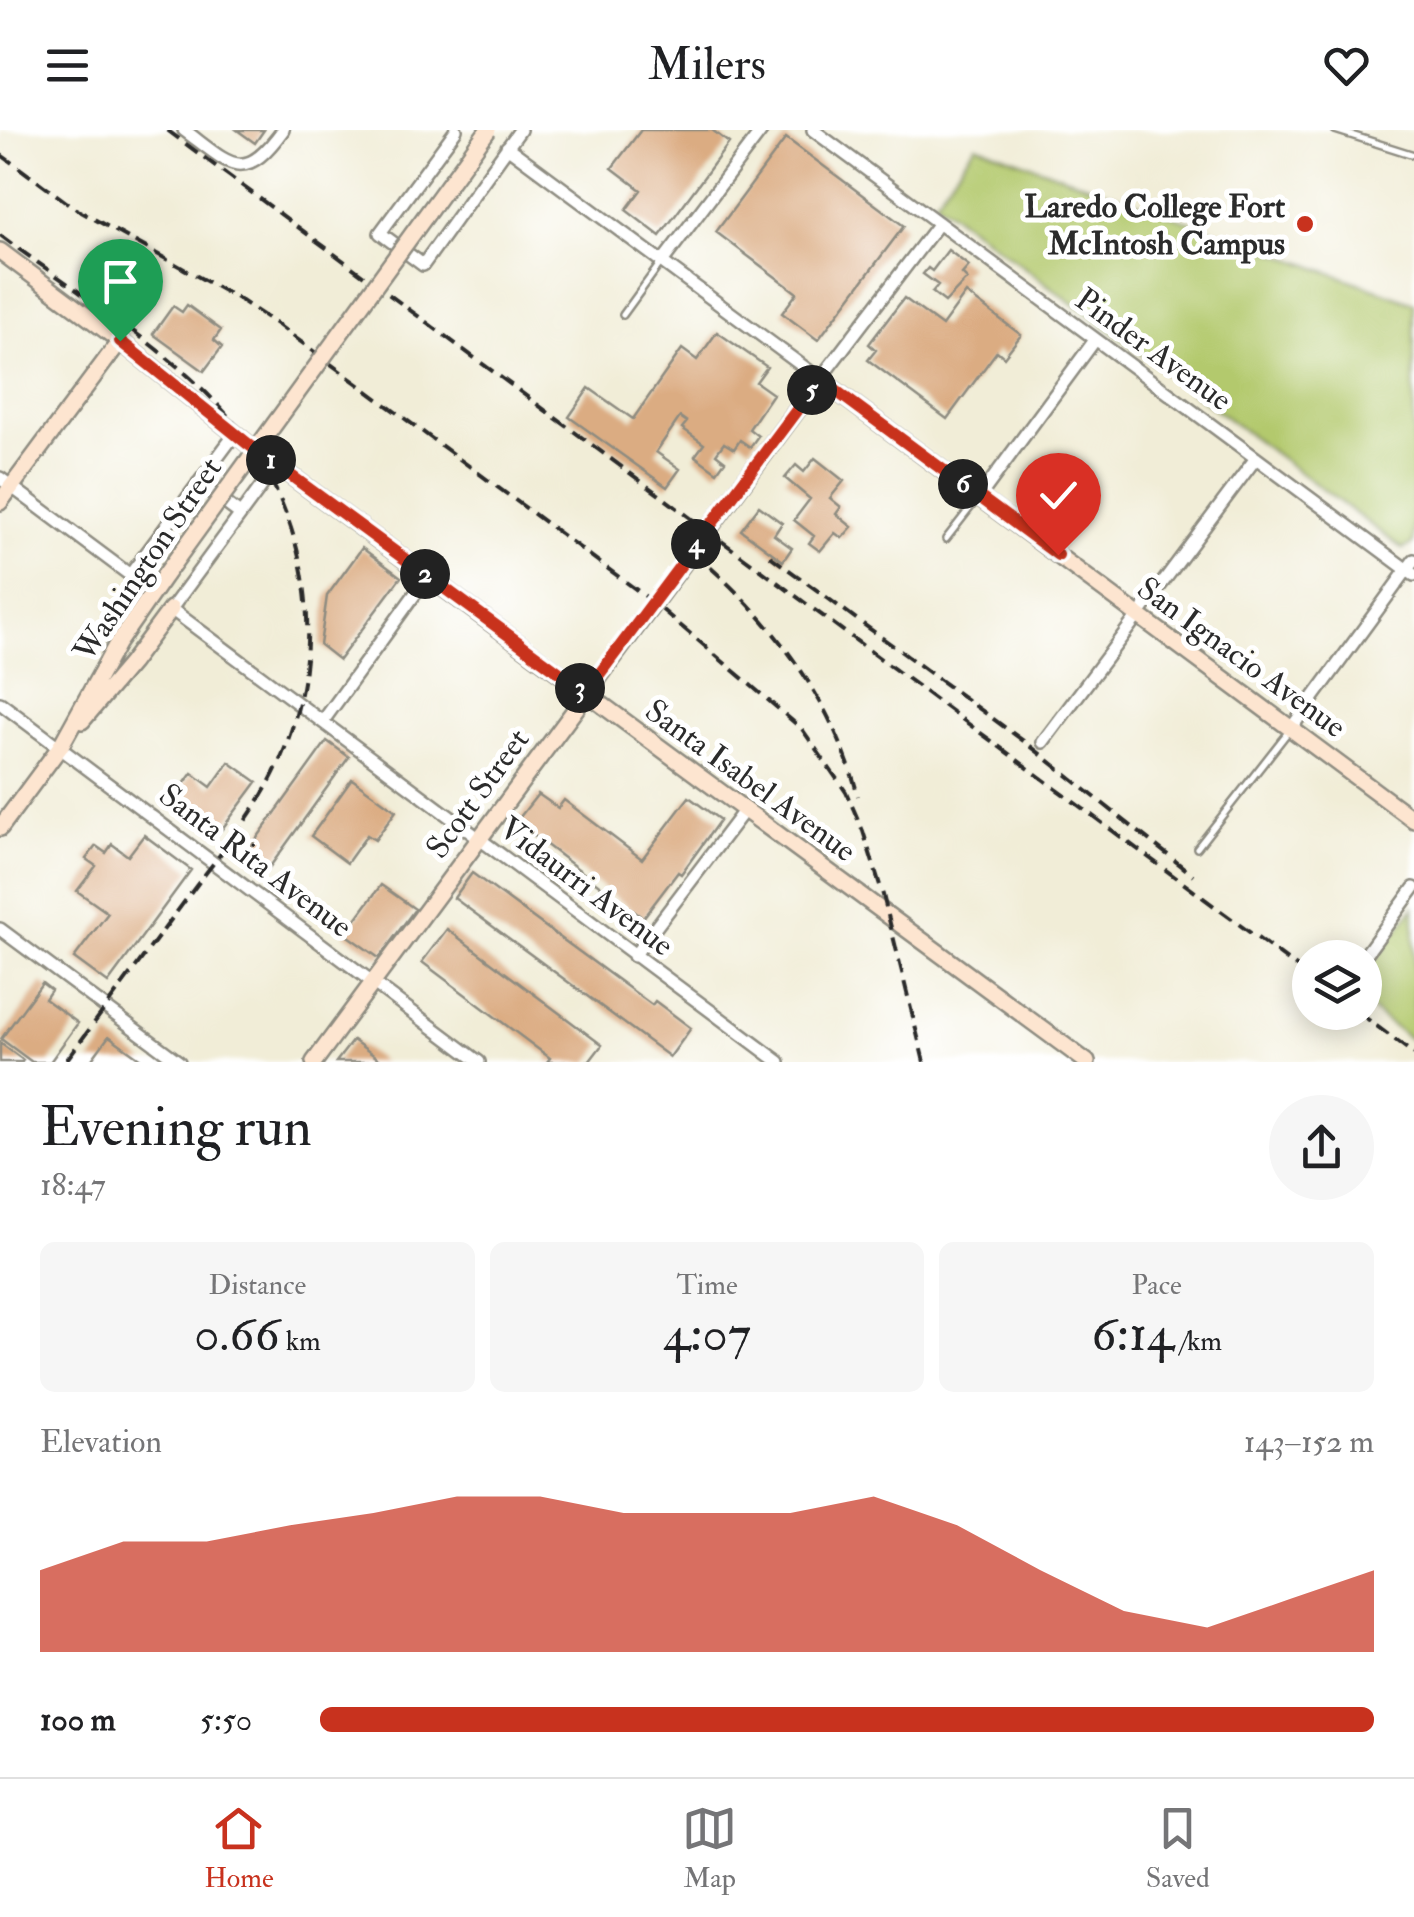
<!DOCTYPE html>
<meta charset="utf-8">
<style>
body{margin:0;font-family:"IM FELL Double Pica",serif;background:#f6f6f6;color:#202124;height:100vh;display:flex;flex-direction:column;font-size:38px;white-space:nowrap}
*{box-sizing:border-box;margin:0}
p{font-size:32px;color:#757577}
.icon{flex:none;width:55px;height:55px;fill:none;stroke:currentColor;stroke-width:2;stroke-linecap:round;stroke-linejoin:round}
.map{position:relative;height:932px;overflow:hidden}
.drawer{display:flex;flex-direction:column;background:#fff;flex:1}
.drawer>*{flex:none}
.fabs{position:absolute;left:1292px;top:810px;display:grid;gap:20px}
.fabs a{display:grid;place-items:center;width:90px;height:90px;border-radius:50%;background:#fff;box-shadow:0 5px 25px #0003;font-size:50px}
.pin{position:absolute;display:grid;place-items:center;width:85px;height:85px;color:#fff;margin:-102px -42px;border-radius:50% 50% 50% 0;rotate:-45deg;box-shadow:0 0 10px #0007}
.pin .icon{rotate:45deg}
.km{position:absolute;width:50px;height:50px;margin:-25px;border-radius:50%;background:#222;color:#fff;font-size:28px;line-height:50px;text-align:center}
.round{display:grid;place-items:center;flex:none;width:105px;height:105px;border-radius:52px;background:#f6f6f6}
.overview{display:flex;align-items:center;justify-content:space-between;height:170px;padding:0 40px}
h1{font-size:55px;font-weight:600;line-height:75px}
.metrics{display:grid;grid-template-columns:repeat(3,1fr);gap:15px;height:170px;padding:10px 40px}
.metrics div{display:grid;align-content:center;border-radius:15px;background:#f6f6f6;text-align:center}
.metrics b{font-size:50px;font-weight:600}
.metrics small{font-size:28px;font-weight:400}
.metrics p{font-size:28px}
.chart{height:280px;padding:20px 40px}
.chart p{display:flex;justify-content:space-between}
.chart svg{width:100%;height:180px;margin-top:10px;fill:#c8321e;opacity:.7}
ul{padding:0 40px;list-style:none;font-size:32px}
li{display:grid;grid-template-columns:160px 120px 1fr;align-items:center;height:75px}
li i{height:25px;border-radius:12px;background:#c8321e}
header{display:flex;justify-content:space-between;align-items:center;height:130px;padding:0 40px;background:#fff;font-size:45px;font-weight:600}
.dock{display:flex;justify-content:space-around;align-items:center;height:140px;border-top:2px solid #e0e0e0;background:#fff;font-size:28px;color:#757577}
.dock a{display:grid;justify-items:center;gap:5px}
.dock .active{color:#c8321e}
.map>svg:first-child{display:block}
.green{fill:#b3c96d;stroke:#6f7a4c;stroke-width:2.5}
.building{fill:#dbac82}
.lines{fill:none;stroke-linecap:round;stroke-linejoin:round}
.lane-casing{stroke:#8e8c81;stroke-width:10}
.street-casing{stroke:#8e8c81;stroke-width:16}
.secondary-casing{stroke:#8e8c81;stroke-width:20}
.lane{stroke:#fff;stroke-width:5}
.street{stroke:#fff;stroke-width:11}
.secondary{stroke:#fde5d0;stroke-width:15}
.rail{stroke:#2b2b2b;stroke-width:4;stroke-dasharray:15 8;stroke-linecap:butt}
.secondary-bridge-casing{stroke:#8e8c81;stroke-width:20;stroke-linecap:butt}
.secondary-bridge{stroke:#fde5d0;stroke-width:15}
.route-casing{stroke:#fff;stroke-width:20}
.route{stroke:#c8321e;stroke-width:12}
.poi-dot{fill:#c8321e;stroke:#fff;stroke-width:4}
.labels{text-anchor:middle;stroke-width:10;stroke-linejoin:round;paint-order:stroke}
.poi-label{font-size:32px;font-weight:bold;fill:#2b2b2b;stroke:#fff;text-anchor:end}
.street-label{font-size:32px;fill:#2b2b2b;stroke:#fff}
</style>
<header><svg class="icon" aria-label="menu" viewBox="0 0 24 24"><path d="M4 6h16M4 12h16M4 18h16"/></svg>Milers<svg class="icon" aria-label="heart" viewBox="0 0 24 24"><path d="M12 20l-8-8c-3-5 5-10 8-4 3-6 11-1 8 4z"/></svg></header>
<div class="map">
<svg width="1414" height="932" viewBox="0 0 1414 932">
<rect width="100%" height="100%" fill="#fff"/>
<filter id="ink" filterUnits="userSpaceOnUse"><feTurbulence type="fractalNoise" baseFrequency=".01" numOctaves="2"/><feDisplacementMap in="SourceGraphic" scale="20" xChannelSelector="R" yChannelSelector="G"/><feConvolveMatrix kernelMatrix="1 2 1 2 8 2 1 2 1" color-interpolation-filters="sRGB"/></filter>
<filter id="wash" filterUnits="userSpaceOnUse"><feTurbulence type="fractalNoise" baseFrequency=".0048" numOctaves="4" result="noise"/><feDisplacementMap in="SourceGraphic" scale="40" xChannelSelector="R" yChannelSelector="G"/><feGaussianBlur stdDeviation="2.25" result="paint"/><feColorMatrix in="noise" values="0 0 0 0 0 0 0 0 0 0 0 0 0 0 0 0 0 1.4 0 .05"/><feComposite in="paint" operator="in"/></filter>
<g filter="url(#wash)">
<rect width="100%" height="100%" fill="#f1edd7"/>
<path class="green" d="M976,15L1414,173L1413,414L1403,419L935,71Z
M1414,777V912L1365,875V843Z"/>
<g id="blocks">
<path class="building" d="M237,0H264L255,13Z
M641,0H712L729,13L660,106L626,80L641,60L612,38Z
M786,8L904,96L818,210L782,183L797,163L716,102Z
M948,120L969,136L962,144L967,149L945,172L932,162L938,155L923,144L928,138L932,141Z
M966,163L1021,205L1004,227L997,221L947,289L868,230L876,220L869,214L904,168L942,196Z
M187,175L221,200L214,210L222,217L204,241L153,204L173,176L182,182Z
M717,202L767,237L756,252L773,264L749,299L758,306L750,317L740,310L734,319L724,313L716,324L725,331L717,342L695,326L704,314L682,298L687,292L680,287L656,322L680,339L667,357L569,287L589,258L633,289L682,219L697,230Z
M815,328L844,351L830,368L841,377L836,384L852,397L842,408L835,403L820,421L809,413L814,406L794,390L810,369L785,348L796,335L804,342Z
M759,376L782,393L774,405L792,418L783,431L741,400Z
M362,418L401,447L339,530L320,515L327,466Z
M327,611L349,627L269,738L247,722Z
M229,632L257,652L222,699L176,665L192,643L211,657Z
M352,649L396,681L375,710L367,705L347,733L311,706Z
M538,664L558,678L564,670L642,729L689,667L720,690L681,744L678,742L643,788L516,692Z
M144,705L191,740L108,853L74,828L108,783L77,761L96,736L86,729L96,716L106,723L112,714L128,726Z
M472,743L652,875L655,871L691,898L670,927L454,768Z
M381,755L415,779L379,828L345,804Z
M447,799L602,915L589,932H547L550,928L422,832Z
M42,853L51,860L45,869L78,893L50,932H32L1,909Z
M109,906L145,932H90Z
M353,910L383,932H336Z
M0,913L23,930L22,932H0Z"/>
</g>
</g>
<g filter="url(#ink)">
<use href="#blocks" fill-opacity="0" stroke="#8e8c81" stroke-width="2.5"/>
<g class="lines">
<g class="lane-casing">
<path id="lane" d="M1335,0L1414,25
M623,185L660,134
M946,409L978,368
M1197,718L1288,602"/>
</g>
<g class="street-casing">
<path id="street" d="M184,0C231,35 243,55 283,0
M456,0L380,103L423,135L520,0
M813,0L1414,445
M507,17L820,249L939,93
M662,132L762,0
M277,335L171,479L779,932
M0,348L130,445L235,304
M198,353L240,384
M980,366L1095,210
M0,573L479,932
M323,591L428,446
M1292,597L1414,430
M1043,612L1256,328
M0,799L179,932
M634,826L744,681
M1363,828L1414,758"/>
</g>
<g class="secondary-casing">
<path id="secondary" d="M0,121L120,211L248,314L1087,932
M0,372L120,211
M82,591L131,533L171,479
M0,698L60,617L117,514L165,445
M314,932L820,249L1414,690"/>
</g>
<use href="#lane" class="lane"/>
<use href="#street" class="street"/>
<use href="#secondary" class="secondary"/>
<path class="rail" d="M167,0L1310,847
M0,24L76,79L242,171L278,195L653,472L802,599L846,662L863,701L883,765L924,932
M0,105C69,157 163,215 221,278C308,374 332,511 280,630C260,677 226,716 196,756C153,814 109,873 65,932
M770,426L1029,615L1193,745
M710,437C779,499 835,576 858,666
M1358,882L1414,924"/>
<g class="secondary-bridge-casing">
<path id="secondary-bridge" d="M165,445L488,0"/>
</g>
<use href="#secondary-bridge" class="secondary-bridge"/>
</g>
</g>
<g class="lines" filter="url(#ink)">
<g class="route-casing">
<path id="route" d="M120,211L248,314L586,562L820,249L1058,425"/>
</g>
<use href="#route" class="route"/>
</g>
<circle class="poi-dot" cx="1305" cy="94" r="10"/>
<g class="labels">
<g class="poi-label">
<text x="1285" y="87">Laredo College Fort<tspan x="1285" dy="37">McIntosh Campus</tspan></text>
</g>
<g class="street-label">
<text transform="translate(1154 219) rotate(36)" y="11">Pinder Avenue</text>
<text transform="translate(147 429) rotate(-56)" y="11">Washington Street</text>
<text transform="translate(1242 527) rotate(36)" y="11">San Ignacio Avenue</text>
<text transform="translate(751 650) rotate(36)" y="11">Santa Isabel Avenue</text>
<text transform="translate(477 663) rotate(-54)" y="11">Scott Street</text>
<text transform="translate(256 730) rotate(37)" y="11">Santa Rita Avenue</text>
<text transform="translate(587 756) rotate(37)" y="11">Vidaurri Avenue</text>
</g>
</g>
</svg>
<div class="fabs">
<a><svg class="icon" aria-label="layers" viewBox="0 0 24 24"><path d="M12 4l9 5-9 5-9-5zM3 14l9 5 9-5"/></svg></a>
</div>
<div class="pin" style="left:120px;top:211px;background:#1e9e55"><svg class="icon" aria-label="arrive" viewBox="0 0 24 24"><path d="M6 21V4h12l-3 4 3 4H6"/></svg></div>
<div class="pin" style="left:1058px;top:425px;background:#d93025"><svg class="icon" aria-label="check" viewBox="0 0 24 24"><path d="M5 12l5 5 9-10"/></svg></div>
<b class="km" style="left:271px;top:330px">1</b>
<b class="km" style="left:425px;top:444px">2</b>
<b class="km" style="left:580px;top:558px">3</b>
<b class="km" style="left:696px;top:414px">4</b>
<b class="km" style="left:812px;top:260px">5</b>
<b class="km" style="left:963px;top:354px">6</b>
</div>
<section class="drawer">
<div class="overview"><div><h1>Evening run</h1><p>18:47</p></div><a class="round"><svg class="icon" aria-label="share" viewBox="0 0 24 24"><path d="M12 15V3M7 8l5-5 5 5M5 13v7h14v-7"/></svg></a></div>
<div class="metrics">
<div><p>Distance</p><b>0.66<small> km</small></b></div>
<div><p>Time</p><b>4:07</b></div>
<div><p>Pace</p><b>6:14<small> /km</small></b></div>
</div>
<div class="chart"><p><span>Elevation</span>143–152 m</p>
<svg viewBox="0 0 160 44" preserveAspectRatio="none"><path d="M0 44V24L10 17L20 17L30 13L40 10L50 6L60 6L70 10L80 10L90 10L100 6L110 13L120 24L130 34L140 38L150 31L160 24V44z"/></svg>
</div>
<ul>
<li><b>100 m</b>5:50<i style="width:100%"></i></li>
</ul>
</section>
<nav class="dock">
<a class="active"><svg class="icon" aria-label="home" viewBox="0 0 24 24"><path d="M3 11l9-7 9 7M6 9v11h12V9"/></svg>Home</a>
<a><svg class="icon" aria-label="map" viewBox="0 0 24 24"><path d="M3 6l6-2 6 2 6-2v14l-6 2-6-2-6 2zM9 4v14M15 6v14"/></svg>Map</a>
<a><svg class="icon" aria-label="saved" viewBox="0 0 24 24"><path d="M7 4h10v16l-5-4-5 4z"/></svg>Saved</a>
</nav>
